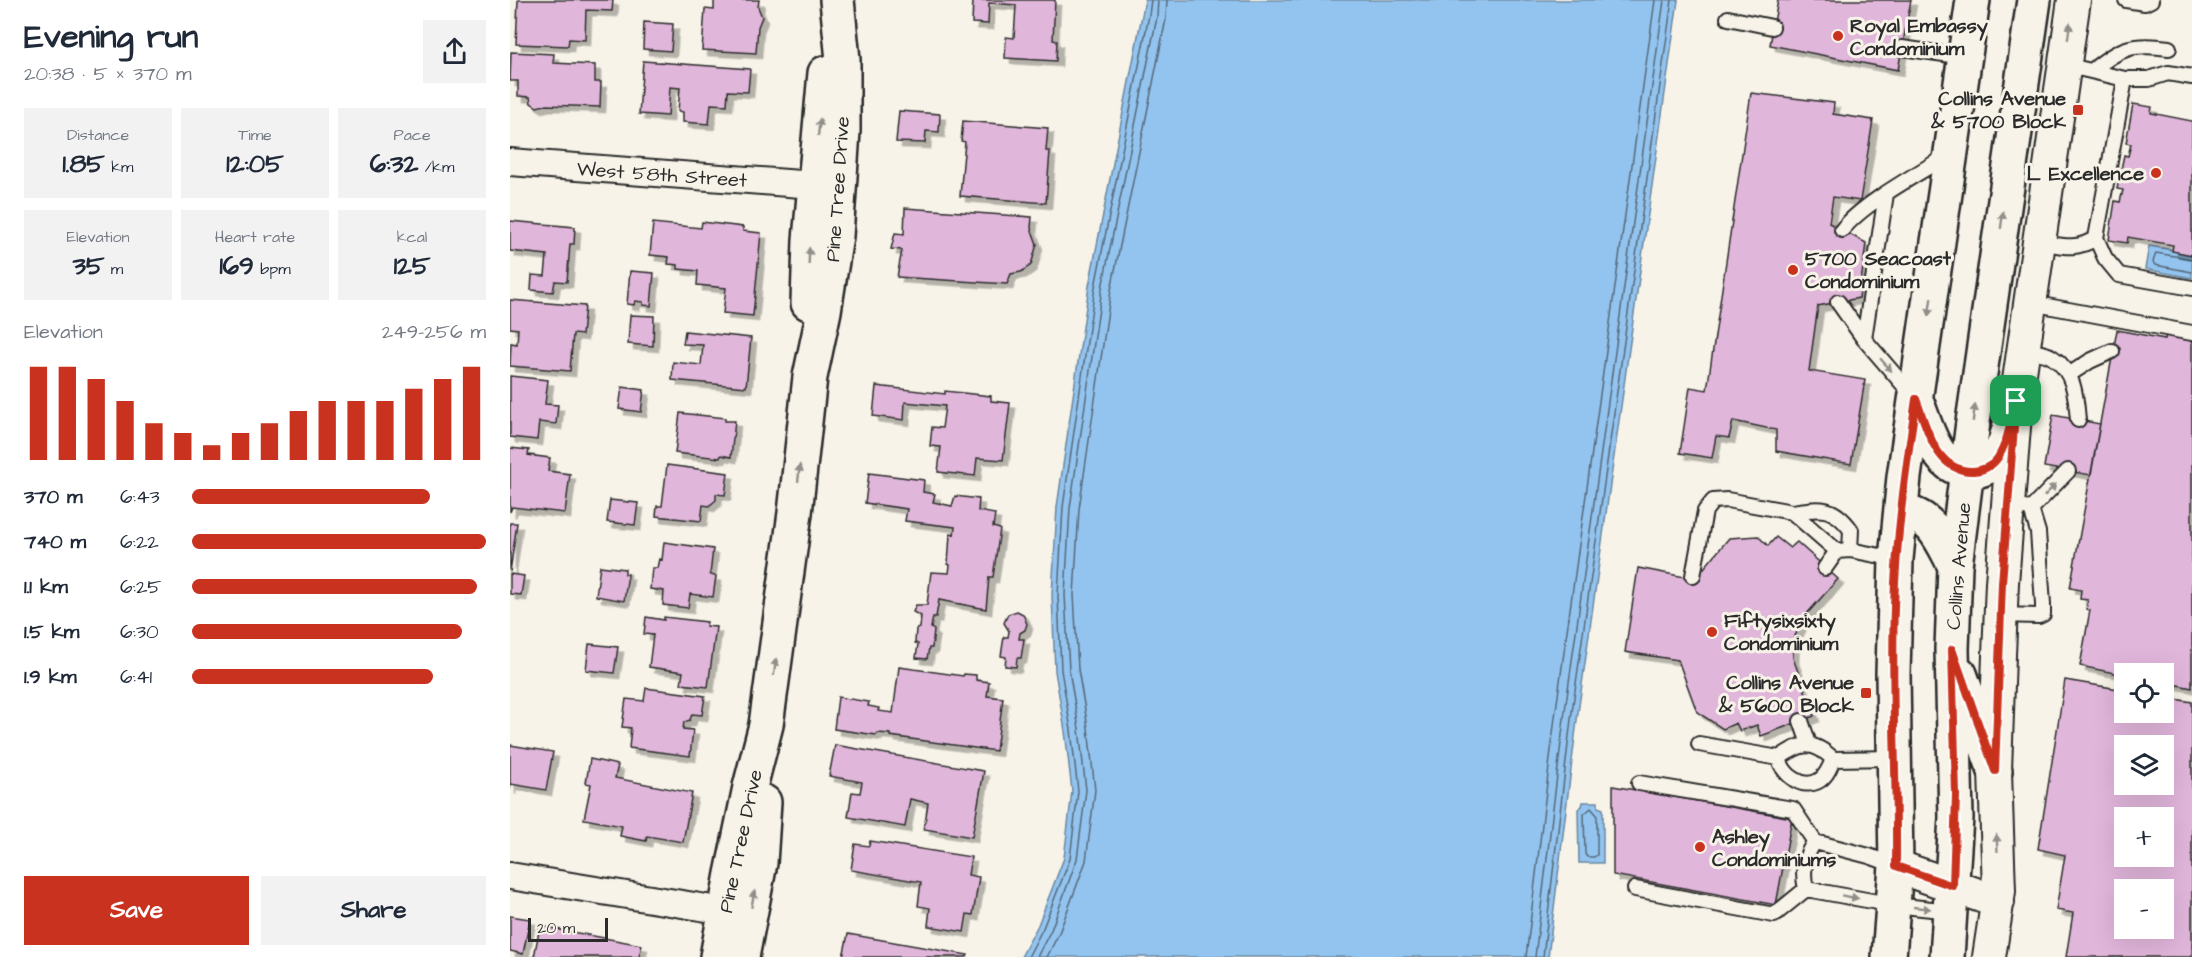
<!DOCTYPE html>
<meta charset="utf-8">
<style>
body{margin:0;font-family:"Architects Daughter",sans-serif;background:#f2f2f3;color:#1f2937;height:100vh;display:flex;flex-direction:column;font-size:22px;white-space:nowrap}
*{box-sizing:border-box;margin:0}
p{font-size:20px;color:#747a83}
.icon{flex:none;width:33px;height:33px;fill:none;stroke:currentColor;stroke-width:2;stroke-linecap:round;stroke-linejoin:round}
.map{position:relative;flex:1;overflow:hidden}
.details{display:flex;flex-direction:column;background:#fff;width:510px}
.details>*{flex:none}
.tools{position:absolute;left:1604px;top:663px;display:grid;gap:12px}
.tools a{display:grid;place-items:center;width:60px;height:60px;border-radius:0px;background:#fff;box-shadow:0 6px 24px #0002;font-size:30px}
.scale{position:absolute;left:18px;bottom:15px;width:80px;box-sizing:border-box;padding-left:6px;border:3px solid #2b2b2b;border-top:0;font-size:16px;line-height:21px;white-space:nowrap;color:#2b2b2b;-webkit-text-stroke:4px #f7f3e8;paint-order:stroke}
.pin{position:absolute;display:grid;place-items:center;width:51px;height:51px;color:#fff;margin:-26px;border-radius:12px;box-shadow:0 3px 9px #0006}
.round{display:grid;place-items:center;flex:none;width:63px;height:63px;border-radius:0px;background:#f2f2f3}
.headline{display:flex;align-items:center;justify-content:space-between;height:102px;padding:0 24px}
h1{font-size:33px;font-weight:700;line-height:45px}
.metrics{display:grid;grid-template-columns:repeat(3,1fr);gap:9px;height:102px;padding:6px 24px}
.metrics div{display:grid;align-content:center;border-radius:0px;background:#f2f2f3;text-align:center}
.metrics b{font-size:26px;font-weight:700}
.metrics small{font-size:16px;font-weight:400}
.metrics p{font-size:16px}
.chart{height:168px;padding:12px 24px}
.chart p{display:flex;justify-content:space-between}
.chart svg{width:100%;height:108px;margin-top:6px;stroke:#c8321e;stroke-width:6}
.action{display:flex;gap:12px;margin-top:auto;padding:12px 24px}
.action a{flex:1;height:69px;border-radius:0px;background:#c8321e;color:#fff;font-size:24px;font-weight:700;line-height:69px;text-align:center}
.action a+a{background:#f2f2f3;color:#1f2937}
ul{padding:0 24px;list-style:none;font-size:20px}
li{display:grid;grid-template-columns:96px 72px 1fr;align-items:center;height:45px}
li i{height:15px;border-radius:8px;background:#c8321e}
main{display:flex;flex:1;min-height:0}
.map>svg:first-child{display:block}
.water{fill:#93c4ef;stroke:#6987a1;stroke-width:1.5}
.lines{fill:none;stroke-linecap:round;stroke-linejoin:round}
.shore{stroke:#556879;stroke-width:1.5}
.building{fill:#e1b6db;stroke:#2b2b2b;stroke-width:1.5;fill-rule:evenodd;filter:url(#shadow)}
.service-casing{stroke:#2b2b2b;stroke-width:18}
.minor-casing{stroke:#2b2b2b;stroke-width:30}
.tertiary-casing{stroke:#2b2b2b;stroke-width:36}
.secondary-casing{stroke:#2b2b2b;stroke-width:38}
.primary-casing{stroke:#2b2b2b;stroke-width:38}
.service{stroke:#f7f3e8;stroke-width:14}
.minor{stroke:#f7f3e8;stroke-width:26}
.tertiary{stroke:#f7f3e8;stroke-width:32}
.secondary{stroke:#f7f3e8;stroke-width:33}
.primary{stroke:#f7f3e8;stroke-width:33}
.oneway{fill:#918f8a}
.route-casing{stroke:#fff;stroke-width:12}
.route{stroke:#c8321e;stroke-width:8}
.poi-dot{fill:#c8321e;stroke:#f7f3e8;stroke-width:2}
.labels{text-anchor:middle;stroke-width:6;stroke-linejoin:round;paint-order:stroke}
.poi-label{font-size:20px;font-weight:bold;fill:#2b2b2b;stroke:#f7f3e8;text-anchor:start}
.street-label{font-size:20px;fill:#2b2b2b;stroke:#f7f3e8}
</style>
<main>
<section class="details">
<div class="headline"><div><h1>Evening run</h1><p>20:38 · 5 × 370 m</p></div><a class="round"><svg class="icon" aria-label="share" viewBox="0 0 24 24"><path d="M12 15V3M7 8l5-5 5 5M5 13v7h14v-7"/></svg></a></div>
<div class="metrics">
<div><p>Distance</p><b>1.85<small> km</small></b></div>
<div><p>Time</p><b>12:05</b></div>
<div><p>Pace</p><b>6:32<small> /km</small></b></div>
</div>
<div class="metrics">
<div><p>Elevation</p><b>35<small> m</small></b></div>
<div><p>Heart rate</p><b>169<small> bpm</small></b></div>
<div><p>kcal</p><b>125</b></div>
</div>
<div class="chart"><p><span>Elevation</span>249–256 m</p>
<svg viewBox="0 0 160 44" preserveAspectRatio="none"><path d="M5 44V6M15 44V6M25 44V11M35 44V20M45 44V29M55 44V33M65 44V38M75 44V33M85 44V29M95 44V24M105 44V20M115 44V20M125 44V20M135 44V15M145 44V11M155 44V6"/></svg>
</div>
<ul>
<li><b>370 m</b>6:43<i style="width:81%"></i></li>
<li><b>740 m</b>6:22<i style="width:100%"></i></li>
<li><b>1.1 km</b>6:25<i style="width:97%"></i></li>
<li><b>1.5 km</b>6:30<i style="width:92%"></i></li>
<li><b>1.9 km</b>6:41<i style="width:82%"></i></li>
</ul>
<div class="action"><a>Save</a><a>Share</a></div>
</section>
<div class="map">
<svg width="1682" height="957" viewBox="0 0 1682 957">
<defs>
<filter id="shadow"><feDropShadow dx="5.5" dy="5.5" stdDeviation="0" flood-color="#0004"/></filter>
</defs>
<rect width="100%" height="100%" fill="#f7f3e8"/>
<filter id="ink" filterUnits="userSpaceOnUse"><feTurbulence type="fractalNoise" baseFrequency=".0167" numOctaves="2"/><feDisplacementMap in="SourceGraphic" scale="12" xChannelSelector="R" yChannelSelector="G"/><feConvolveMatrix kernelMatrix="1 2 1 2 8 2 1 2 1" color-interpolation-filters="sRGB"/></filter>
<g filter="url(#ink)">
<path class="water" d="M635,0H1168L1067,720L1038,957H511L528,925L554,858L562,791L555,731L545,671L542,595L547,507L579,286Z
M1639,246L1682,253V278L1635,269Z
M1073,802H1088V807L1093,809V863H1069L1068,809L1072,806Z"/>
<g class="lines">
<path class="shore" d="M1682,259L1646,253L1643,262L1645,265L1682,272
M1081,808L1087,815V855L1084,857H1077L1075,854L1074,814Z
M518,957L533,928L560,859L568,791L561,730L551,670L548,595L553,507L585,287L639,15L641,0
M527,957L541,930L567,859L576,790L569,729L559,670L555,595L560,508L592,288L647,17L648,0
M537,957L549,933L576,861L585,790L578,728L568,669L564,595L569,509L601,290L656,19L657,0
M1016,957L1045,717L1145,0
M1025,957L1054,718L1154,0
M1033,957L1061,719L1162,0"/>
</g>
<path class="building" d="M8,0H103L102,11L76,10L75,40L59,39L58,46L6,44Z
M204,0H249L248,7L252,17L248,27L246,53L192,50L195,9L204,10Z
M463,0H545L543,40L547,41L546,61L495,58L496,37L504,38L506,5L479,3L478,24L462,23Z
M1268,0H1401L1388,70L1260,45Z
M134,22L163,24L161,51L133,49Z
M1,52L44,54L43,63L85,65V82H91L90,107L35,105L27,107L21,103L20,97L8,96V81H0Z
M133,61L240,69L238,92L218,91L217,105L201,104L199,124L173,122V112L168,111L170,88L160,87L158,116L129,114Z
M1241,93L1324,103L1323,114L1363,120L1350,201L1323,197L1319,223L1356,243L1349,298L1308,306L1299,371L1355,380L1341,464L1266,451V430L1223,421L1219,438L1206,436L1202,458L1170,453L1180,387L1197,390Z
M1623,104L1642,107L1641,113L1682,121V255L1662,251L1663,245L1618,237L1617,243L1599,240L1605,201L1610,202L1613,190L1607,189L1614,155L1618,156L1621,144L1616,143Z
M389,111L430,114L429,132L416,131L415,143L386,142Z
M453,121L538,128L536,151H540L536,203L450,196L455,142L451,141Z
M395,208L522,217L521,228L527,244L521,265L511,272L501,274L497,284L387,277L392,250L381,249L385,233L394,234Z
M0,221L65,227L64,244H60L57,282L45,281L43,292L21,290L22,275L35,276L37,255L0,251Z
M192,222L233,227V231L251,233L243,316L213,313L216,288L187,285L188,271L168,269V265L158,264L159,257L140,255L143,223L191,228Z
M120,271L144,273L141,306L133,305V302L125,301L124,305L117,304Z
M0,300L75,306L72,335L63,334L60,371L0,366L1,343L7,344L8,329L0,328Z
M120,315L144,316L143,346L118,344Z
M1607,330L1655,339L1656,331L1682,336V688L1653,682V674L1614,675L1570,666L1580,610L1576,609L1578,600L1570,599L1571,590L1560,588Z
M175,331L241,338L236,387L162,380L163,362L191,365L193,345L173,344Z
M0,376L38,380L35,404L48,405L46,424L29,422L27,440L0,437Z
M366,386L435,394V391L481,396V401L500,403L493,460L467,458L465,476L428,472L431,447L420,446L422,427L432,428L435,406L395,402L394,420L363,416Z
M112,387L134,390L131,412L109,409Z
M170,413L215,418V421H225L221,457L211,455L210,458L165,453Z
M1543,415L1590,424L1581,475L1534,467Z
M0,448L19,450L18,455L40,458L38,471L60,474L55,513L2,507L0,512Z
M157,465L218,473L215,495L206,494V500L199,506L193,505L191,521L146,516L147,506H152Z
M359,473L414,480L413,492L425,494L423,502L442,506L445,496L469,499L468,511L485,514L483,527L490,529L483,577H479L476,609L429,600L426,617H423L421,628L424,630L422,648H419L417,659L406,658L408,644L405,643L406,629L410,628L411,616L403,612L406,605H417L421,572L439,573L440,565L438,564L440,534L444,535L445,527L395,521L397,509L355,503Z
M100,500L128,503L125,525L97,522Z
M0,523H7L0,572Z
M1248,536L1258,546L1266,537L1280,548L1287,542L1328,579L1295,616L1284,638L1283,658L1304,716L1251,736L1247,725L1230,731L1226,723L1213,729L1187,712L1168,660L1115,652L1128,568L1185,579L1219,538Z
M154,542L203,549L200,575L206,576L203,597L180,594L178,608L153,605L154,591L140,589L142,568H147L149,559L152,560Z
M90,566L115,569V574H118L114,601L86,596Z
M0,574L14,576L11,595L0,594Z
M507,611L513,614L517,624L515,630L510,633L509,639H514L511,658H507L506,667L495,666L496,657L491,656L494,637H498L499,631L494,623L498,614Z
M136,617L154,620V617L197,622L196,626L206,627L198,687L171,684L173,672L139,667L143,635L134,634Z
M79,644L108,647L104,673L76,670Z
M389,667L453,676L454,674L466,675V680L479,682L477,696L493,698L486,751L380,736V734L367,733L366,735L324,729L328,697L359,702L358,706L369,708L368,711L383,713Z
M1555,680L1614,690V712H1653V697L1682,702V957H1556L1563,913L1546,910L1555,855L1528,849ZM1614,746H1653V784H1614ZM1614,818H1653V856H1614ZM1614,890H1653V928H1614Z
M136,688L195,696L192,715L182,714L180,720L174,722L173,729L183,730L180,756L119,748L121,728L112,727L116,699L134,701Z
M0,745L43,752L36,790L1,784L0,789Z
M325,745L474,771L462,837L414,829L418,803L400,799L395,827L338,817L342,792L350,793L352,782L319,776Z
M80,759L108,765L105,778L182,793L173,842L137,836L136,841L110,836L112,826L74,819L81,784L76,783Z
M1103,786L1282,818L1266,905L1103,875Z
M360,841L461,857L458,875L469,877L463,915L457,914L454,932L418,926L420,908L408,906L411,882L341,870L345,844L359,846Z
M0,916L20,919L13,954L0,951Z
M30,926L132,945L129,957H24Z
M338,934L458,955L457,957H333Z"/>
<g class="lines">
<g class="service-casing">
<path id="service" d="M1616,0L1635,3L1641,0
M1218,18L1262,27
M1392,48L1455,57
M1555,65L1615,79H1639L1658,73L1682,77
M1583,70C1610,47 1624,43 1659,48
M1332,230C1353,203 1408,174 1438,155
M1586,238L1595,258L1609,275L1682,288
M1530,242C1553,246 1566,251 1586,238L1615,79
M1328,302L1354,339L1403,396
M1521,303L1682,333
M1354,339L1376,194
M1514,350C1522,352 1535,352 1542,357C1564,371 1566,395 1568,420
M1560,374L1580,361L1602,351
M1521,509L1558,471
M1282,512C1310,508 1323,505 1341,530L1340,550L1386,559
M1315,568L1327,551
M1183,576L1195,511L1203,501L1217,500L1282,512L1327,551L1340,550
M1490,615L1529,616L1533,614V604L1528,532L1521,509L1498,506
M1291,721L1299,744
M1189,744L1269,758C1273,775 1293,791 1310,780C1317,775 1320,767 1323,759L1385,758
M1269,758C1291,743 1302,739 1323,759
M1129,783L1283,809L1305,842L1359,856L1384,865
M1125,889L1264,915L1296,889L1384,905L1440,911
M1296,889C1292,873 1294,855 1305,842"/>
</g>
<g class="minor-casing">
<path id="minor" d="M0,162L304,185
M0,876L215,911"/>
</g>
<g class="tertiary-casing">
<path id="tertiary" d="M1386,866L1488,902
M1479,957L1489,891L1485,771L1489,655L1492,583L1506,401L1564,0"/>
</g>
<g class="secondary-casing">
<path id="secondary" d="M298,303L300,240L315,73
M207,957L222,874L240,787L256,725L285,513L300,377L314,311L326,236L333,131V60L327,0
M232,957L250,863L254,802"/>
</g>
<g class="primary-casing">
<path id="primary" d="M1406,400C1417,428 1426,472 1463,471C1472,471 1482,466 1487,458C1498,443 1501,419 1506,401
M1391,511C1423,516 1431,540 1445,566
M1450,674L1485,771
M1379,957L1386,866L1383,674L1386,559L1394,477L1463,0
M1437,957L1446,818L1442,649L1445,566L1463,422L1524,0"/>
</g>
<use href="#service" class="service"/>
<use href="#minor" class="minor"/>
<use href="#tertiary" class="tertiary"/>
<use href="#secondary" class="secondary"/>
<use href="#primary" class="primary"/>
</g>
<defs><path id="oneway-solid" d="M-6-.8H1V-3.2L6.5 0L1 3.2V.8H-6Z" transform="scale(1.5)"/></defs>
<g class="oneway">
<use href="#oneway-solid" transform="translate(1559 31) rotate(-82)"/>
<use href="#oneway-solid" transform="translate(309 127) rotate(-84)"/>
<use href="#oneway-solid" transform="translate(1492 220) rotate(-82)"/>
<use href="#oneway-solid" transform="translate(299 256) rotate(-88)"/>
<use href="#oneway-solid" transform="translate(1420 307) rotate(98)"/>
<use href="#oneway-solid" transform="translate(1376 365) rotate(49)"/>
<use href="#oneway-solid" transform="translate(1464 413) rotate(-82)"/>
<use href="#oneway-solid" transform="translate(289 473) rotate(-84)"/>
<use href="#oneway-solid" transform="translate(1540 490) rotate(-46)"/>
<use href="#oneway-solid" transform="translate(265 667) rotate(-82)"/>
<use href="#oneway-solid" transform="translate(1487 843) rotate(-93)"/>
<use href="#oneway-solid" transform="translate(1340 897) rotate(10)"/>
<use href="#oneway-solid" transform="translate(243 899) rotate(-79)"/>
<use href="#oneway-solid" transform="translate(1412 908) rotate(6)"/>
</g>
</g>
<g class="lines" filter="url(#ink)">
<g class="route-casing">
<path id="route" d="M1406,399C1417,427 1425,472 1463,471C1472,471 1482,466 1487,459C1498,443 1501,419 1506,401L1492,583L1485,771L1442,649L1446,795L1443,886L1386,866C1387,780 1381,693 1384,607C1386,537 1396,468 1406,399Z"/>
</g>
<use href="#route" class="route"/>
</g>
<g class="poi-dot">
<circle cx="1328" cy="36" r="6"/>
<rect x="1562" y="104" width="12" height="12" rx="3"/>
<circle cx="1646" cy="173" r="6"/>
<circle cx="1283" cy="270" r="6"/>
<circle cx="1202" cy="632" r="6"/>
<rect x="1350" y="687" width="12" height="12" rx="3"/>
<circle cx="1190" cy="847" r="6"/>
</g>
<g class="labels">
<g class="poi-label">
<text x="1340" y="32">Royal Embassy<tspan x="1340" dy="23">Condominium</tspan></text>
<text x="1556" y="105" text-anchor="end">Collins Avenue<tspan x="1556" dy="23">&amp; 5700 Block</tspan></text>
<text x="1634" y="180" text-anchor="end">L Excellence</text>
<text x="1295" y="265">5700 Seacoast<tspan x="1295" dy="23">Condominium</tspan></text>
<text x="1214" y="627">Fiftysixsixty<tspan x="1214" dy="23">Condominium</tspan></text>
<text x="1344" y="689" text-anchor="end">Collins Avenue<tspan x="1344" dy="23">&amp; 5600 Block</tspan></text>
<text x="1202" y="843">Ashley<tspan x="1202" dy="23">Condominiums</tspan></text>
</g>
<g class="street-label">
<text transform="translate(152 174) rotate(4)" y="7">West 58th Street</text>
<text transform="translate(327 189) rotate(-86)" y="7">Pine Tree Drive</text>
<text transform="translate(1448 566) rotate(-85)" y="7">Collins Avenue</text>
<text transform="translate(230 841) rotate(-78)" y="7">Pine Tree Drive</text>
</g>
</g>
</svg>
<div class="tools">
<a><svg class="icon" aria-label="locate" viewBox="0 0 24 24"><circle cx="12" cy="12" r="6"/><path d="M12 2v4M12 18v4M2 12h4M18 12h4"/></svg></a>
<a><svg class="icon" aria-label="layers" viewBox="0 0 24 24"><path d="M12 4l9 5-9 5-9-5zM3 14l9 5 9-5"/></svg></a>
<a>+</a>
<a>−</a>
</div>
<div class="scale">20 m</div>
<div class="pin" style="left:1506px;top:401px;background:#1e9e55"><svg class="icon" aria-label="arrive" viewBox="0 0 24 24"><path d="M6 21V4h12l-3 4 3 4H6"/></svg></div>
</div>
</main>
